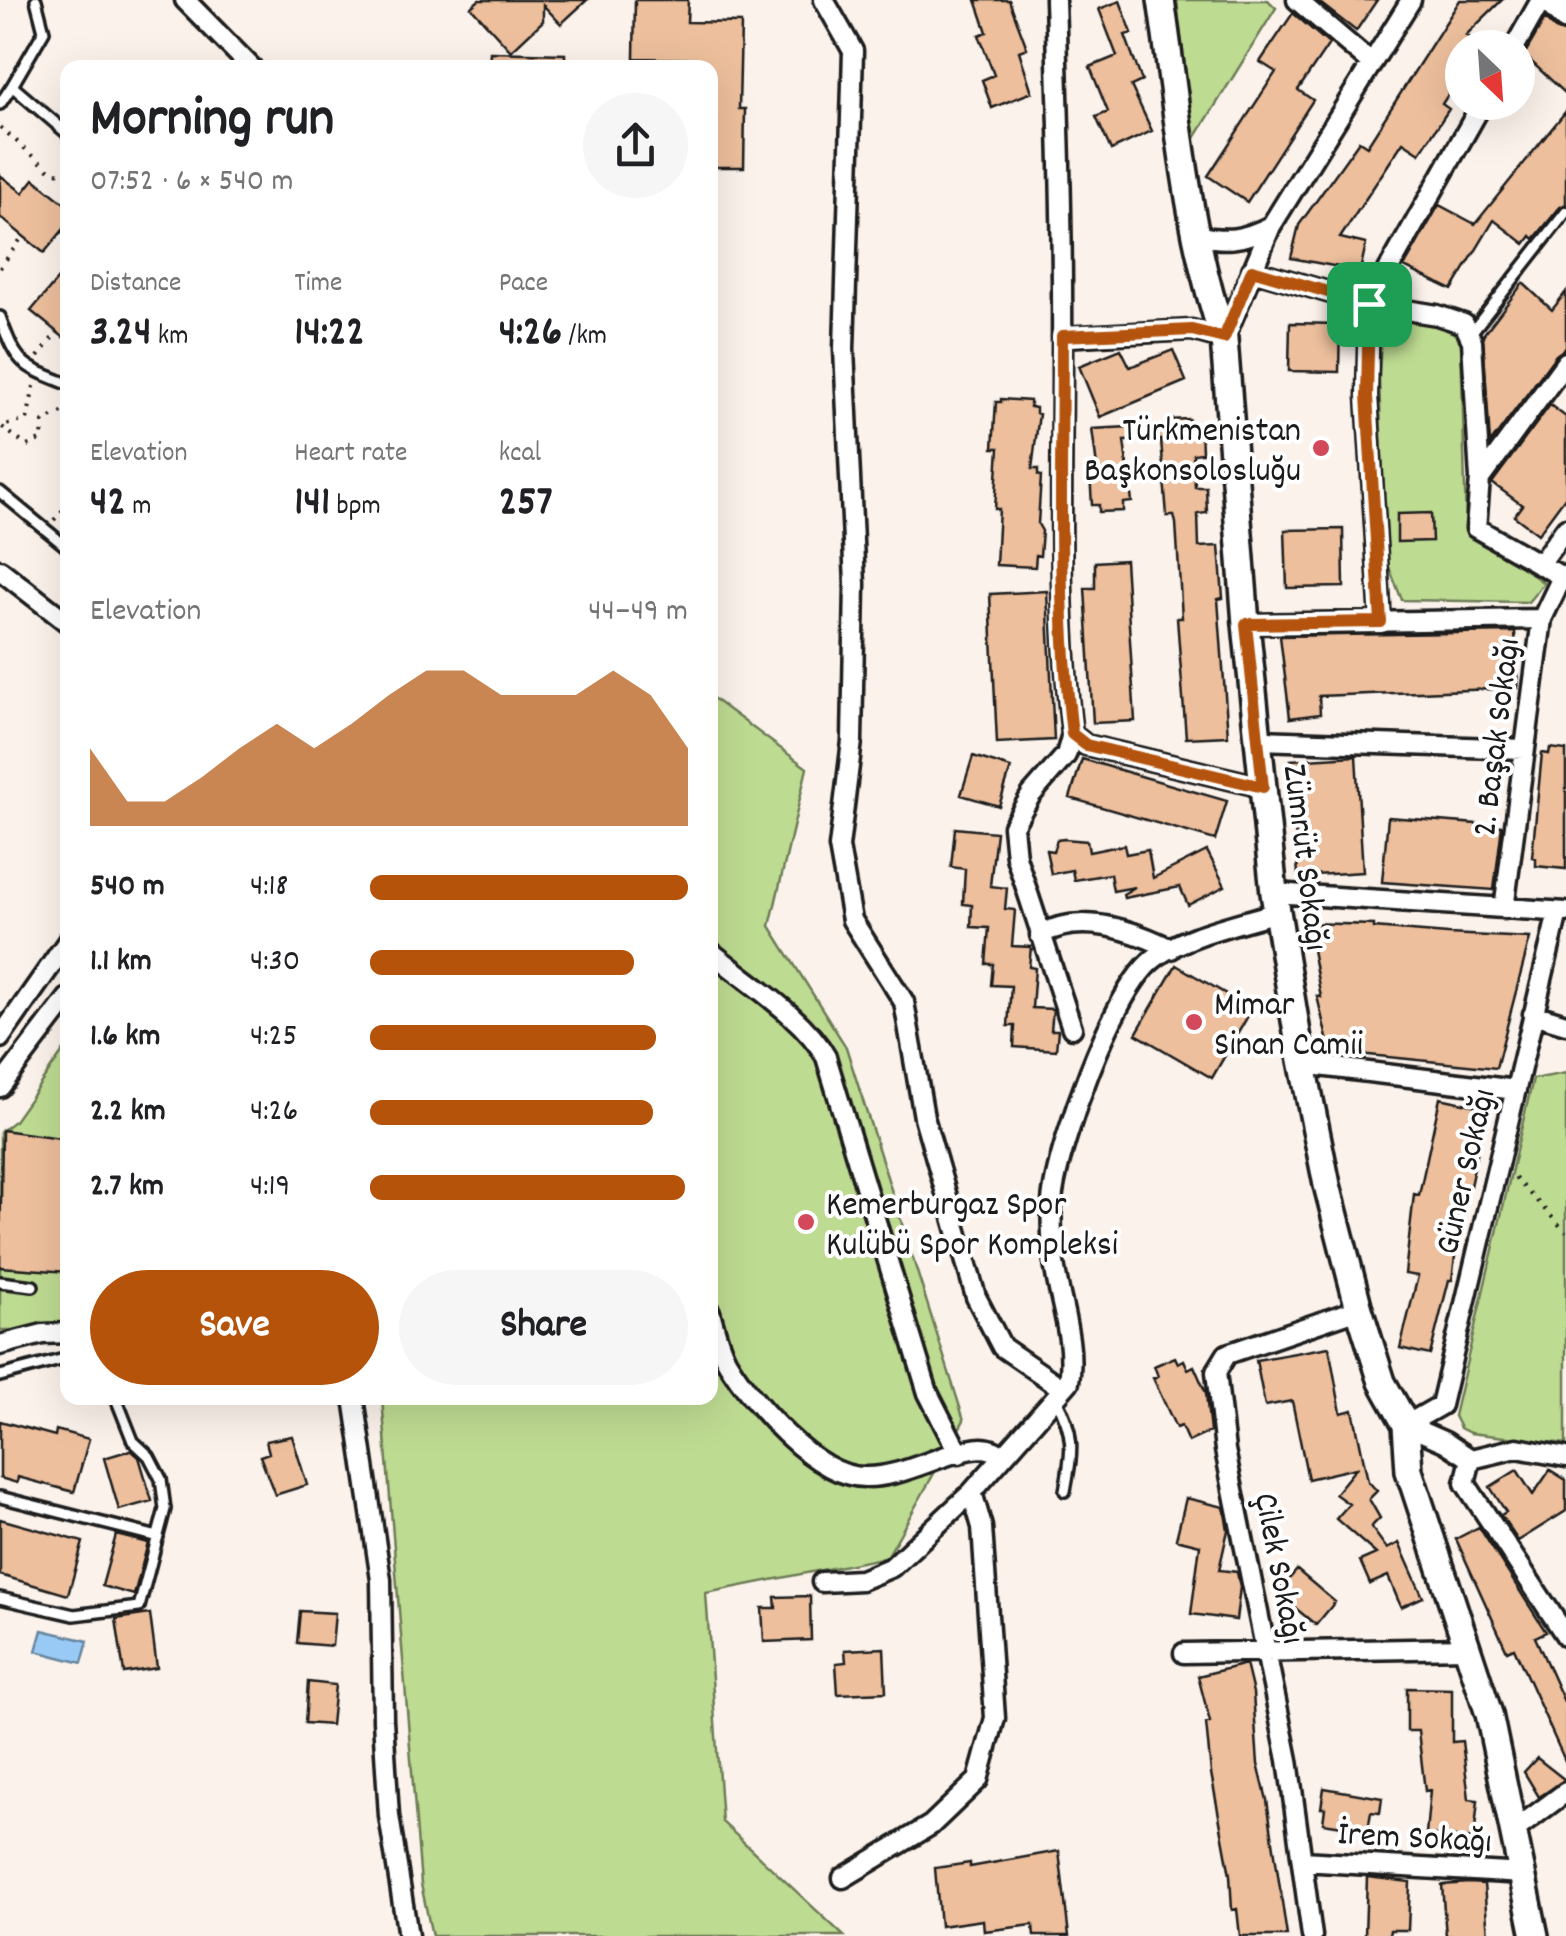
<!DOCTYPE html>
<meta charset="utf-8">
<style>
body{margin:0;font-family:Dekko,sans-serif;background:#f6f6f6;color:#202124;height:100vh;display:flex;flex-direction:column;font-size:38px;white-space:nowrap}
*{box-sizing:border-box;margin:0}
p{font-size:32px;color:#757577}
.icon{flex:none;width:55px;height:55px;fill:none;stroke:currentColor;stroke-width:2;stroke-linecap:round;stroke-linejoin:round}
.map{position:relative;flex:1;overflow:hidden}
.side{position:absolute;left:60px;top:60px;width:658px;height:1345px;display:flex;flex-direction:column;background:#fff;border-radius:20px;box-shadow:0 10px 40px #0002}
.side>*{flex:none}
.needle{width:65px;rotate:155deg}
.controls{position:absolute;left:1445px;top:30px;display:grid;gap:20px}
.controls a{display:grid;place-items:center;width:90px;height:90px;border-radius:50%;background:#fff;box-shadow:0 10px 40px #0002;font-size:50px}
.pin{position:absolute;display:grid;place-items:center;width:85px;height:85px;color:#fff;margin:-42px;border-radius:20px;box-shadow:0 5px 15px #0006}
.round{display:grid;place-items:center;flex:none;width:105px;height:105px;border-radius:52px;background:#f6f6f6}
.overview{display:flex;align-items:center;justify-content:space-between;height:170px;padding:0 30px}
h1{font-size:55px;font-weight:700;line-height:75px}
.stats{display:grid;grid-template-columns:repeat(3,1fr);gap:15px;height:170px;padding:10px 30px}
.stats div{display:grid;align-content:center}
.stats b{font-size:42px;font-weight:700}
.stats small{font-size:28px;font-weight:400}
.stats p{font-size:28px}
.chart{height:280px;padding:20px 30px}
.chart p{display:flex;justify-content:space-between}
.chart svg{width:100%;height:180px;margin-top:10px;fill:#b45309;opacity:.7}
.primary-button{display:flex;gap:20px;margin-top:auto;padding:20px 30px}
.primary-button a{flex:1;height:115px;border-radius:60px;background:#b45309;color:#fff;font-size:40px;font-weight:700;line-height:115px;text-align:center}
.primary-button a+a{background:#f6f6f6;color:#202124}
ul{padding:0 30px;list-style:none;font-size:32px}
li{display:grid;grid-template-columns:160px 120px 1fr;align-items:center;height:75px}
li i{height:25px;border-radius:12px;background:#b45309}
.map>svg:first-child{display:block}
.green{fill:#bedb92;stroke:#6d7c57;stroke-width:2.5}
.water{fill:#98caf5;stroke:#66849e;stroke-width:2.5}
.building{fill:#edbf9d;stroke:#1c1c1c;stroke-width:2.5}
.lines{fill:none;stroke-linecap:round;stroke-linejoin:round}
.lane-casing{stroke:#1c1c1c;stroke-width:16}
.street-casing{stroke:#1c1c1c;stroke-width:25}
.secondary-casing{stroke:#1c1c1c;stroke-width:32}
.path{stroke:#1c1c1c;stroke-width:4;stroke-dasharray:2.5 8;stroke-linecap:butt}
.lane{stroke:#fff;stroke-width:9}
.street{stroke:#fff;stroke-width:18}
.secondary{stroke:#fff;stroke-width:25}
.route-casing{stroke:#fff;stroke-width:20}
.route{stroke:#b45309;stroke-width:12}
.poi-dot{fill:#d1495b;stroke:#fff;stroke-width:4}
.labels{text-anchor:middle;stroke-width:8;stroke-linejoin:round;paint-order:stroke}
.poi-label{font-size:35px;fill:#1c1c1c;stroke:#fff;text-anchor:start}
.street-label{font-size:35px;fill:#1c1c1c;stroke:#fff}
</style>
<div class="map">
<svg width="1566" height="1936" viewBox="0 0 1566 1936">
<rect width="100%" height="100%" fill="#fbf2eb"/>
<filter id="ink" filterUnits="userSpaceOnUse"><feTurbulence type="fractalNoise" baseFrequency=".01" numOctaves="2"/><feDisplacementMap in="SourceGraphic" scale="20" xChannelSelector="R" yChannelSelector="G"/><feConvolveMatrix kernelMatrix="1 2 1 2 8 2 1 2 1" color-interpolation-filters="sRGB"/></filter>
<g filter="url(#ink)">
<path class="green" d="M1177,0H1268L1276,8L1192,143Z
M1382,316L1432,322L1461,337L1466,527L1544,583L1528,602L1402,600L1386,560L1379,379Z
M710,696L807,768L770,926L846,1047L964,1420L887,1557L706,1593L722,1822L844,1936H432L421,1884L382,1398H710Z
M67,1046V1330H0V1132L14,1121Z
M1566,1073V1444L1470,1433L1460,1428L1454,1416L1533,1079Z"/>
<path class="water" d="M42,1630L88,1641L82,1663L36,1651Z"/>
<path class="building" d="M479,0H587L561,24L543,5V21L511,51L471,7Z
M635,0H688L687,22L741,23L739,109H745L744,167H710V68H688V59L634,58Z
M976,0H1009L1027,48L1019,51L1032,92L992,108L982,80L994,75L979,35L987,32Z
M1316,0H1377L1356,31Z
M1460,0H1502L1466,35L1485,48H1462V73L1442,104L1449,109L1420,153L1403,142L1340,238L1366,244L1360,271L1291,258L1299,225L1359,141L1367,146Z
M1120,1L1132,33L1125,35L1142,81L1131,86L1152,131L1111,150L1096,117L1108,112L1090,67L1117,56L1099,9Z
M1293,13L1329,44L1298,90L1313,100L1247,202L1208,176L1276,72L1260,62Z
M1545,19L1555,29L1566,33V94L1524,55Z
M490,52L565,54V68H489Z
M1566,111V204L1560,207L1534,239L1531,236L1525,244L1494,220L1452,290L1404,267L1439,205L1475,224Z
M0,175L23,193L34,179L68,206V224L44,253L0,217Z
M68,267V341L31,311Z
M1523,283L1552,310L1566,292V348L1556,355L1490,444L1483,335Z
M1290,323L1340,324L1339,372L1289,371Z
M1121,349L1130,367L1173,350L1186,381L1100,417L1079,366Z
M1001,399L1030,401V407L1036,408V413L1039,414L1032,469H1038V475L1041,476L1038,524L1042,531L1040,556L1036,555L1035,567L996,565L999,509H995L999,448H993L996,402H1001Z
M1550,405L1566,417V496L1538,534L1514,516L1522,505L1492,483Z
M1189,419L1190,427H1201L1202,453L1193,454L1195,487H1206L1207,513L1198,514L1199,547L1219,546L1223,598L1218,599L1228,736L1186,738L1177,618H1182L1176,523L1174,516H1167L1161,440L1124,441L1132,502L1123,503V511L1099,512V505H1092L1090,474H1098L1092,429L1167,425V420Z
M1431,513L1432,541L1397,542V514Z
M1343,529L1344,587L1287,588L1285,530Z
M1125,560L1135,721L1093,723L1085,588H1095V562Z
M1047,591L1054,740L997,743L990,594Z
M1515,632L1518,688L1319,696L1320,714L1290,718L1280,636Z
M1550,748L1566,750V869L1536,866V858L1532,857L1542,753L1549,754Z
M973,756L1011,768L999,806L961,795Z
M1356,756L1363,872L1298,876L1291,760Z
M1082,759L1227,801L1215,840L1070,798Z
M1388,817L1502,826L1494,890L1382,882Z
M955,828L996,832L990,886L1007,888L1005,909L1015,910L1012,946L1031,947L1029,967L1035,968L1032,1008L1053,1009L1051,1030H1058L1056,1050L1014,1047L1015,1026H1008L1011,986L991,985L993,964H986L989,928L971,927L972,905L963,904L965,869L951,867Z
M1064,839L1087,841L1089,852L1124,845L1126,854L1148,850L1153,878L1207,851L1225,886L1188,905L1180,887L1124,898L1123,894L1135,887L1113,891L1110,874L1074,880L1072,870L1051,874L1046,850L1053,851L1057,840Z
M1307,923L1374,925V928L1448,934L1530,938L1496,1068L1330,1051L1317,996L1321,997Z
M1176,965L1252,1009L1212,1078L1136,1034Z
M1440,1098L1487,1108L1470,1186L1464,1185L1452,1280H1449L1430,1355L1400,1348L1418,1276L1405,1274L1414,1194L1419,1195Z
M2,1130L68,1139V1272L0,1267Z
M1329,1347L1341,1413L1353,1410L1368,1481L1377,1491L1369,1499L1380,1518L1371,1527L1387,1549L1399,1543L1423,1597L1401,1607L1388,1576L1370,1584L1360,1561L1376,1554L1336,1519L1349,1504L1335,1494L1356,1468L1308,1479L1292,1401L1265,1406L1256,1360Z
M1175,1357L1178,1363L1184,1360L1188,1369L1194,1366L1206,1393L1210,1432L1188,1442L1181,1426L1176,1428L1153,1378L1158,1376L1154,1366Z
M0,1421L55,1436L56,1430L89,1439L74,1492L18,1477L17,1483L0,1478Z
M292,1436L307,1485L275,1495L260,1456L269,1453L266,1441Z
M131,1450L139,1457L152,1501L119,1510L104,1458Z
M1517,1470L1533,1495L1550,1470L1566,1480V1511L1518,1541L1501,1515L1506,1512L1490,1487Z
M1186,1498L1224,1507L1228,1530L1219,1570L1237,1572L1240,1587L1236,1620L1191,1614L1200,1545L1176,1539Z
M0,1519L83,1542L68,1595L0,1575Z
M1479,1527L1546,1632L1535,1637L1566,1706V1763L1514,1648L1507,1651L1456,1539Z
M116,1535L148,1543L134,1595L102,1586Z
M1297,1570L1335,1602L1316,1625L1277,1593Z
M810,1596L811,1640L764,1642L762,1608H776L775,1597Z
M300,1611L335,1613L332,1646L297,1643Z
M150,1614L157,1668L124,1673L116,1619Z
M884,1648L886,1692L838,1694L836,1663L846,1662L845,1650Z
M1246,1664L1253,1693L1258,1764L1267,1800L1287,1936H1240L1237,1909L1232,1910L1230,1875L1211,1773L1206,1723L1210,1722L1198,1676Z
M308,1682L335,1685L331,1725L305,1723Z
M1407,1688L1452,1689V1742L1462,1741L1469,1799L1478,1800L1474,1839L1426,1834L1430,1790L1425,1791L1418,1731H1407Z
M1537,1758L1565,1780L1539,1797L1524,1772Z
M1324,1788L1382,1798L1380,1813L1371,1812L1368,1830L1323,1823L1325,1808H1321Z
M1059,1851L1069,1936H1034L1033,1925L984,1931L983,1920L940,1926L935,1868L970,1863V1867Z
M1367,1877L1410,1882L1408,1930H1390L1389,1936H1365Z
M1468,1883L1484,1884L1488,1936H1446L1442,1885Z"/>
<g class="lines">
<g class="lane-casing">
<path id="lane" d="M36,0L44,31L12,86L68,134
M0,104L12,86
M0,317C17,365 22,366 68,384
M1471,333L1566,212
M0,492L68,548
M0,1282L33,1286
M0,1376L68,1358
M1056,1399C1076,1436 1072,1452 1065,1491
M0,1497L158,1537
M0,1598L74,1615L139,1607L165,1509L161,1479L149,1456L133,1441L116,1398"/>
</g>
<g class="street-casing">
<path id="street" d="M185,0L252,68
M824,0L853,51L844,349L855,584L852,741L839,847L852,920L904,1002L924,1117L976,1297L1002,1347L1063,1389
M1055,0C1059,120 1063,240 1062,360C1062,484 1057,611 1072,734L1086,745L1263,787
M1297,0L1371,63
M1514,48L1541,0
M1196,235C1226,242 1243,240 1271,226
M1252,270L1369,304L1437,315L1464,324L1472,341L1480,479
M1062,337L1192,330L1224,339L1271,226L1411,0
M1566,362L1480,479L1476,528L1566,579
M1539,565L1566,528
M0,570L68,623
M1381,622L1367,396L1369,304L1483,102
M1246,624L1542,619
M1258,740L1525,749
M1274,893L1566,912
M1504,909L1542,619L1562,577
M1040,935C1080,912 1133,930 1171,949
M710,951C747,982 803,1016 826,1057L928,1393L959,1454
M1533,1014L1566,1024
M1072,1028L1016,857L1013,826L1031,795L1066,755L1072,734
M0,1038L68,941
M1303,1064L1516,1090
M0,1087L68,998
M710,1312C715,1329 719,1348 728,1363C751,1401 815,1477 864,1477C906,1478 944,1450 982,1448C991,1448 997,1452 1003,1456
M0,1345L43,1334L68,1333
M354,1398L381,1580L383,1720L389,1816L408,1936
M1406,1425L1441,1405L1558,912
M1406,1425L1445,1442L1471,1459L1517,1448L1566,1457
M1471,1459L1465,1483L1566,1636
M822,1582L861,1580L892,1567L972,1492L1069,1382C1076,1337 1057,1298 1053,1254C1052,1235 1050,1212 1053,1193C1061,1139 1111,998 1150,962C1178,936 1239,924 1277,912
M1184,1653L1467,1648
M1515,1830L1566,1792
M1302,1861L1524,1874
M843,1878L931,1825L978,1780L995,1718L982,1527L972,1492
M1312,1936L1288,1760L1225,1450L1216,1372L1227,1354L1359,1309"/>
</g>
<g class="secondary-casing">
<path id="secondary" d="M1161,0C1178,113 1186,231 1224,339L1246,624L1274,893L1299,1045L1327,1185L1359,1309L1382,1382L1406,1425L1409,1471L1489,1714L1535,1936
M1549,0L1566,17"/>
</g>
<path class="path" d="M0,127L52,172L68,173
M0,268L23,236
M38,357L57,332
M34,386L27,420L1,426L27,446L42,439L43,422L68,409
M54,520L68,504
M1515,1178L1566,1232"/>
<use href="#lane" class="lane"/>
<use href="#street" class="street"/>
<use href="#secondary" class="secondary"/>
</g>
</g>
<g class="lines" filter="url(#ink)">
<g class="route-casing">
<path id="route" d="M1252,270L1369,304L1367,396L1381,622L1246,624L1263,787L1086,745L1072,734C1056,603 1062,469 1062,336L1192,330L1224,338Z"/>
</g>
<use href="#route" class="route"/>
</g>
<g class="poi-dot">
<circle cx="1321" cy="448" r="10"/>
<circle cx="1194" cy="1022" r="10"/>
<circle cx="806" cy="1222" r="10"/>
</g>
<g class="labels">
<g class="poi-label">
<text x="1301" y="440" text-anchor="end">Türkmenistan<tspan x="1301" dy="40">Başkonsolosluğu</tspan></text>
<text x="1214" y="1014">Mimar<tspan x="1214" dy="40">Sinan Camii</tspan></text>
<text x="826" y="1214">Kemerburgaz Spor<tspan x="826" dy="40">Kulübü Spor Kompleksi</tspan></text>
</g>
<g class="street-label">
<text transform="translate(1494 737) rotate(-83)" y="12">2. Başak Sokağı</text>
<text transform="translate(1308 857) rotate(83)" y="12">Zümrüt Sokağı</text>
<text transform="translate(1463 1171) rotate(-77)" y="12">Güner Sokağı</text>
<text transform="translate(1282 1568) rotate(79)" y="12">Çilek Sokağı</text>
<text transform="translate(1415 1835) rotate(3)" y="12">İrem Sokağı</text>
</g>
</g>
</svg>
<div class="controls">
<a><svg class="needle" viewBox="-14 -14 28 28"><path d="M0-13l5 13h-10z" fill="#e53935"/><path d="M0 13l5-13h-10z" fill="#757577"/></svg></a>
</div>
<div class="pin" style="left:1369px;top:304px;background:#1e9e55"><svg class="icon" aria-label="arrive" viewBox="0 0 24 24"><path d="M6 21V4h12l-3 4 3 4H6"/></svg></div>
<section class="side">
<div class="overview"><div><h1>Morning run</h1><p>07:52 · 6 × 540 m</p></div><a class="round"><svg class="icon" aria-label="share" viewBox="0 0 24 24"><path d="M12 15V3M7 8l5-5 5 5M5 13v7h14v-7"/></svg></a></div>
<div class="stats">
<div><p>Distance</p><b>3.24<small> km</small></b></div>
<div><p>Time</p><b>14:22</b></div>
<div><p>Pace</p><b>4:26<small> /km</small></b></div>
</div>
<div class="stats">
<div><p>Elevation</p><b>42<small> m</small></b></div>
<div><p>Heart rate</p><b>141<small> bpm</small></b></div>
<div><p>kcal</p><b>257</b></div>
</div>
<div class="chart"><p><span>Elevation</span>44–49 m</p>
<svg viewBox="0 0 160 44" preserveAspectRatio="none"><path d="M0 44V25L10 38L20 38L30 32L40 25L50 19L60 25L70 19L80 12L90 6L100 6L110 12L120 12L130 12L140 6L150 12L160 25V44z"/></svg>
</div>
<ul>
<li><b>540 m</b>4:18<i style="width:100%"></i></li>
<li><b>1.1 km</b>4:30<i style="width:83%"></i></li>
<li><b>1.6 km</b>4:25<i style="width:90%"></i></li>
<li><b>2.2 km</b>4:26<i style="width:89%"></i></li>
<li><b>2.7 km</b>4:19<i style="width:99%"></i></li>
</ul>
<div class="primary-button"><a>Save</a><a>Share</a></div>
</section>
</div>
